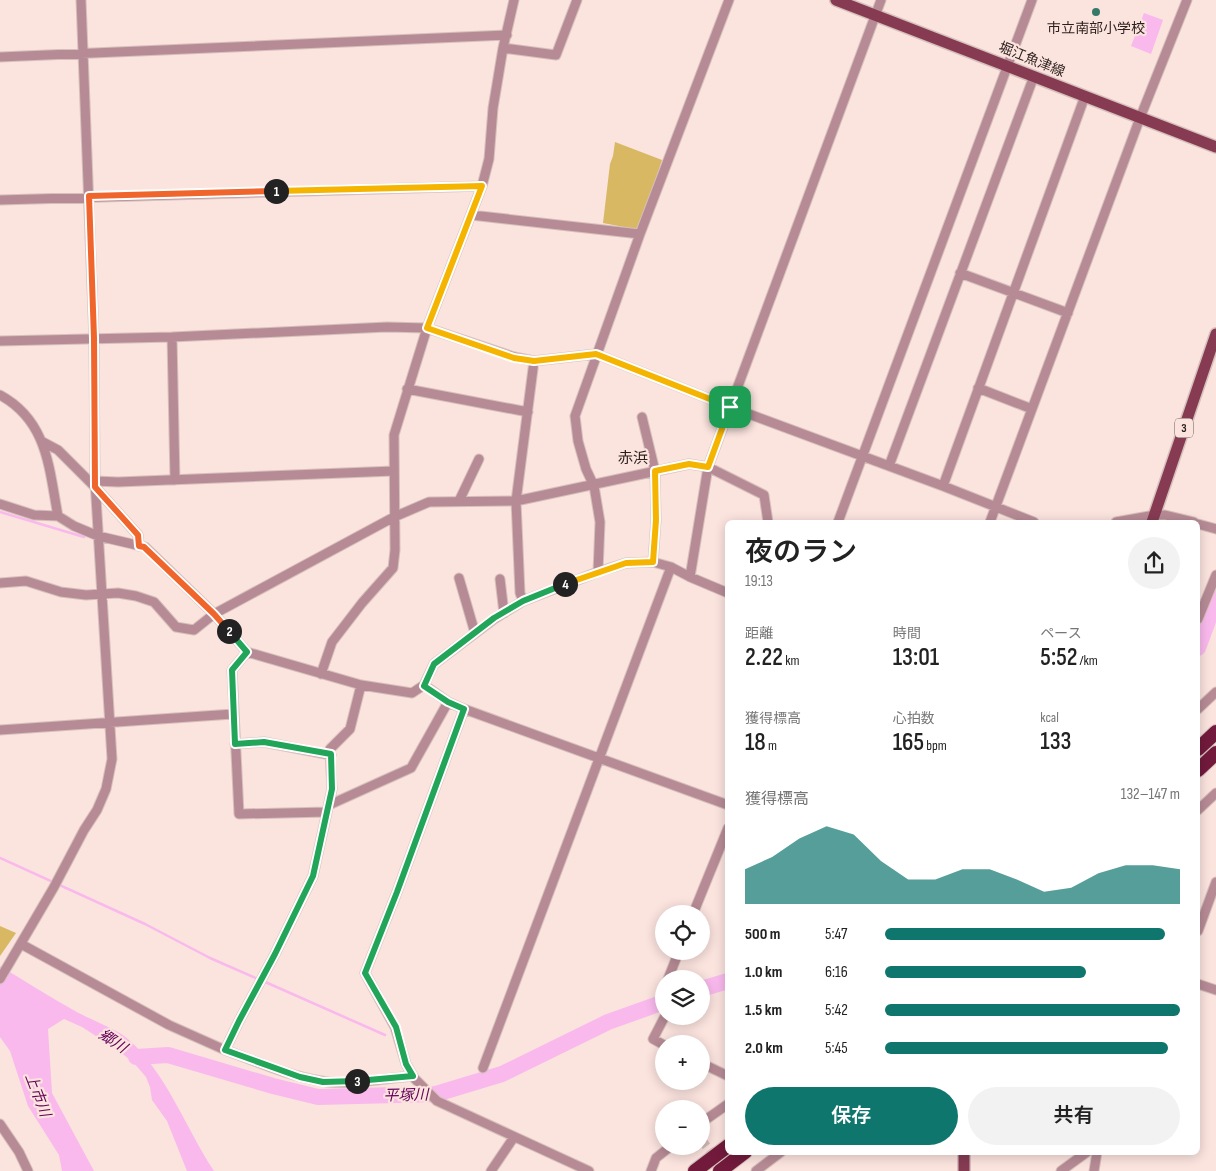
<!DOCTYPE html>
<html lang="ja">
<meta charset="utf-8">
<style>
body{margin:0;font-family:"Sofia Sans Condensed","Noto Sans JP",sans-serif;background:#f2f2f2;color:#222;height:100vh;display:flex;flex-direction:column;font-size:19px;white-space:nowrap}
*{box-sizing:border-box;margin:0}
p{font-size:16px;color:#767676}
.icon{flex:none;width:28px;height:28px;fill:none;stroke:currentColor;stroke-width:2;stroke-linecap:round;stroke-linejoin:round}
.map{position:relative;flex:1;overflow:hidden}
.details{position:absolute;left:725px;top:520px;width:475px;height:635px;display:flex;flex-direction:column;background:#fff;border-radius:8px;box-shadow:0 2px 12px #0003}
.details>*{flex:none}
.fabs{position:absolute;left:655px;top:905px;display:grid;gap:10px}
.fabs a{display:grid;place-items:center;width:55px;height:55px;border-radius:50%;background:#fff;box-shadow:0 2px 12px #0003;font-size:25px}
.pin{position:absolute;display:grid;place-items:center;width:42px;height:42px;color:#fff;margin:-21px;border-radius:10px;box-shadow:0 2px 8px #0006}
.km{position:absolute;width:25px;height:25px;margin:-12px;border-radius:50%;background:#222;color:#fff;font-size:14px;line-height:25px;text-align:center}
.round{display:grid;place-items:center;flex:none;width:52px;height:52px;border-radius:26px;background:#f2f2f2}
.head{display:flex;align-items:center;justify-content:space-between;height:85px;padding:0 20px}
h1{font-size:28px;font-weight:600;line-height:38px}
.metrics{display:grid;grid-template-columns:repeat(3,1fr);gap:8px;height:85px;padding:5px 20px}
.metrics div{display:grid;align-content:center}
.metrics b{font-size:25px;font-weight:600}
.metrics small{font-size:14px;font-weight:400}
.metrics p{font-size:14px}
.chart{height:140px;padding:10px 20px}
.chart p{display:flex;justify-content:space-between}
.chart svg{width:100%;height:90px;margin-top:5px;fill:#0f766e;opacity:.7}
.action{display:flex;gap:10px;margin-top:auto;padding:10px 20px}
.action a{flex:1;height:58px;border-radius:30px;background:#0f766e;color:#fff;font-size:20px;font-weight:600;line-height:58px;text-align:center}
.action a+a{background:#f2f2f2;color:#222}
ul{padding:0 20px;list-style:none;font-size:16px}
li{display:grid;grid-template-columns:80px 60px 1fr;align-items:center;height:38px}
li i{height:12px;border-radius:6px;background:#0f766e}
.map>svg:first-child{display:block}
.green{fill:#d8b863}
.water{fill:#f9b9ed}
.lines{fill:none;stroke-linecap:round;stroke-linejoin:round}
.stream{stroke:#f9b9ed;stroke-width:2.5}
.river{stroke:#f9b9ed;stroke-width:16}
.minor-tunnel{stroke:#d2bcb7;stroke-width:9;stroke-dasharray:9 4.5;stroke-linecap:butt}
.minor-casing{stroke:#d6c0bb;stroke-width:11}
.major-casing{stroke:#d6c0bb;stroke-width:14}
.highway-casing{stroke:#d6c0bb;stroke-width:16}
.minor{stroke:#b78b96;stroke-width:9}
.major{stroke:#863b53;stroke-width:11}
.highway{stroke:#721a3c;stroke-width:14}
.split-1-casing{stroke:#fff;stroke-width:10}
.split-2-casing{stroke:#fff;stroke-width:10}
.split-3-casing{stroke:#fff;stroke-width:10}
.split-4-casing{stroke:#fff;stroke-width:10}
.split-5-casing{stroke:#fff;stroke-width:10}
.split-1{stroke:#f5b400;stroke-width:6}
.split-2{stroke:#f0652b;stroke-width:6}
.split-3{stroke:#22a559;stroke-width:6}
.split-4{stroke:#22a559;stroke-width:6}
.split-5{stroke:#f5b400;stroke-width:6}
.poi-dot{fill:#367869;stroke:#fbe3de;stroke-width:2}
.labels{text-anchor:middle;stroke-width:4.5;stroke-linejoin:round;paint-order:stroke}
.shield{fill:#fbe3de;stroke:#6a5956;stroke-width:1}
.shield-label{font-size:12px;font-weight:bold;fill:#2c1e1c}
.poi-label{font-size:14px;fill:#2c1e1c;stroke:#fbe3de}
.street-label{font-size:14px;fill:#2c1e1c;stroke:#fbe3de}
.neighbourhood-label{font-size:15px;fill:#2c1e1c;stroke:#fbe3de}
.water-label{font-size:15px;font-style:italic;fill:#620059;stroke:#fbe3de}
</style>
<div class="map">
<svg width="1216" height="1171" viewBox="0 0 1216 1171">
<rect width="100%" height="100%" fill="#fbe3de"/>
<path class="green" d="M615,142L662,160L639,230L603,223L610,164L613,156Z
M0,926L16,933L0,956Z"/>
<path class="water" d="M1144,13L1163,20L1151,54L1131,46Z
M0,966C25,981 50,997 75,1011C89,1019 119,1030 129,1040C167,1074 186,1129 214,1171H187L167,1121L152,1100L150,1087L146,1077L134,1063L119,1051L82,1027L64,1019L48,1029L52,1093L94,1171H62L59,1155L28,1106L10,1051L0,1037Z"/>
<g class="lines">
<path class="stream" d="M0,512L84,537
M0,858L145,924L210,958L258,979
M263,981L385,1035"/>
<path class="river" d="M1198,648L1216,599
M701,989L728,981
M136,1057L168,1055L273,1086L318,1097L436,1094L502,1074L608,1022L664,1002"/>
<path class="minor-tunnel" d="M701,1139L716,1159"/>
<g class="minor-casing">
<path id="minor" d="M503,48L556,55L577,0
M0,57L507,35
M0,200L482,186
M471,215L640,234
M960,273L1068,313
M172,337L175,480
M0,341L172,337L387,327L427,328L514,357L534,361L596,354L730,407L943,486L1034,522
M978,388L1032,409
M407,389L528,412
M0,395C48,421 49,469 58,516L74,526L98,536L145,547L214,614L247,652L361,685L412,693L424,685L434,664L494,619L523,601L598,572L626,563L653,562L671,567L690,577L728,593
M642,417L655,471L656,520L653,562
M43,442L58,450L95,487L138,535L139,546
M889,466L1034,76
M95,481L118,482L394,471
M943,486L1085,96
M459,501L479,459
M0,504L34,515L58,516
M838,522L1032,0
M990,522L1140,118L1187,0
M1116,522L1155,515H1165L1194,522
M1198,524L1216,529
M598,572L600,522L594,486L586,469L578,441L575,416L640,234L729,0
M690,577L708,467L764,495L768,522
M459,578L475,633
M500,579L504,613
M0,583L26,581L61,592L86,595L118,593L136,596L154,602L176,627L194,630L214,614L394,517L429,502L516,501L689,464L708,467L881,0
M523,601L520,593L516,501L534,361
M1198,619L1216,575
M247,652L232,670L239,814L327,812
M321,674L332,642L362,603L393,568L395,550L394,435L427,328L482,186L489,159L493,108L503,48L514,0
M424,685L448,702L464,709L728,805
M464,709L397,892L365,973L395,1027L406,1064L414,1078L437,1101L589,1171
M1198,709L1216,692
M0,730L233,714
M235,744L264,742L331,755
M329,805L411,768L448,702
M1198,810L1216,793
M693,914L728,828
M1198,931L1216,882
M21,944L169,1025L225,1050L239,1021L275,954L313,876L332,789L330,749L350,729L361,685
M0,979L54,887L84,830L97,810L106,789L112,759L95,481L94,338L81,0
M668,979L679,951
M1198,984L1216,990
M664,988V995
M664,1045L653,1039L665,1016
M225,1050C256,1061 288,1076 321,1081C347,1086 386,1078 413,1076
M701,1063L728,1076
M483,1068L671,567
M701,1123L728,1104
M0,1124L19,1152L28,1171
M491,1171L514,1137
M651,1171L656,1158L671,1146
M756,1171L781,1152
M1061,1171L1087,1152
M1094,1171L1097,1152"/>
</g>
<g class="major-casing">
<path id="major" d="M836,0L1216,147
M1152,522L1216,334
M964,1152V1171"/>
</g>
<g class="highway-casing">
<path id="highway" d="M1198,749L1216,732
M1198,770L1216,753
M695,1171L728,1146
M720,1171L745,1152"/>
</g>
<use href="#minor" class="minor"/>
<use href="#major" class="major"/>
<use href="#highway" class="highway"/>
</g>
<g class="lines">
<g class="split-1-casing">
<path id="split-1" d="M276,191L482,186L427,328L514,358L534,361L596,354L730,407"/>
</g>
<g class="split-2-casing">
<path id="split-2" d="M229,631L214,614L144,547L139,546L138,535L95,487L94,338L89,196L276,191"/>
</g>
<g class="split-3-casing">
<path id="split-3" d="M229,631L247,652L232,670L235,744L264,742L331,754L332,789L313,876L275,954L239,1021L225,1050L300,1077L323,1082L357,1081"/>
</g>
<g class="split-4-casing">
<path id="split-4" d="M357,1081L413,1076L406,1064L396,1027L365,973L397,892L464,709L448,702L424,686L434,664L494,618L523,601L565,584"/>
</g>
<g class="split-5-casing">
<path id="split-5" d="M565,584L626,563L653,562L656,520L655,471L689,464L708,467L730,407"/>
</g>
<use href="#split-1" class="split-1"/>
<use href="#split-2" class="split-2"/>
<use href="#split-3" class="split-3"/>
<use href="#split-4" class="split-4"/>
<use href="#split-5" class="split-5"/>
</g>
<circle class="poi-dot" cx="1096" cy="12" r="5"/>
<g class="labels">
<rect class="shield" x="1175" y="418.5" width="18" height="19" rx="4"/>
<g class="shield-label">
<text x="1184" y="432">3</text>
</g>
<g class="poi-label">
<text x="1096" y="33">市立南部小学校</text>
</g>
<g class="street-label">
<text transform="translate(1032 59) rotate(22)" y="5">堀江魚津線</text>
</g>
<g class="neighbourhood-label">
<text x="633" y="463">赤浜</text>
</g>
<g class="water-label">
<text transform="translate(113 1041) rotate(33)" y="5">郷川</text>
<text transform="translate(38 1095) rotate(69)" y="5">上市川</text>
<text transform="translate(406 1095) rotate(-1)" y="5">平塚川</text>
</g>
</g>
</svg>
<div class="fabs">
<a><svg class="icon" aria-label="locate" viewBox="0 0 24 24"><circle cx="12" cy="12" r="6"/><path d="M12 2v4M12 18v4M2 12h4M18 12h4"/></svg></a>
<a><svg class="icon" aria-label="layers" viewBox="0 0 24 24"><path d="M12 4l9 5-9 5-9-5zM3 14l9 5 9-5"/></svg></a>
<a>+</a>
<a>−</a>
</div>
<div class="pin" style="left:730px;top:407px;background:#1e9e55"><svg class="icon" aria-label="arrive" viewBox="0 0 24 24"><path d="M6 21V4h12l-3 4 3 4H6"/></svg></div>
<b class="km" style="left:276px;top:191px">1</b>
<b class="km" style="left:229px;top:631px">2</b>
<b class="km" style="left:357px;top:1081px">3</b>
<b class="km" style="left:565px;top:584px">4</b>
<section class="details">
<div class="head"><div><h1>夜のラン</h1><p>19:13</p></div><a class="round"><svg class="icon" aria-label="share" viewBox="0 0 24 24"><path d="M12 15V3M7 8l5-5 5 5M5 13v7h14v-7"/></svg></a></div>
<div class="metrics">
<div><p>距離</p><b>2.22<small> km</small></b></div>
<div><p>時間</p><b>13:01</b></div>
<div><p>ペース</p><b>5:52<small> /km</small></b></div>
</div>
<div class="metrics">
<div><p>獲得標高</p><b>18<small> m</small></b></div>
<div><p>心拍数</p><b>165<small> bpm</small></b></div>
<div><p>kcal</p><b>133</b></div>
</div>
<div class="chart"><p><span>獲得標高</span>132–147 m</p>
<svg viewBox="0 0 160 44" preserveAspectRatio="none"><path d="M0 44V27L10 21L20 12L30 6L40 10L50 23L60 32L70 32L80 27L90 27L100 32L110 38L120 36L130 29L140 25L150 25L160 27V44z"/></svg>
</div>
<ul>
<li><b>500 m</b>5:47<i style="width:95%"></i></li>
<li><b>1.0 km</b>6:16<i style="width:68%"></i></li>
<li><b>1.5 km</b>5:42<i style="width:100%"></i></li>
<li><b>2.0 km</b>5:45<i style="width:96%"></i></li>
</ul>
<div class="action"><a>保存</a><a>共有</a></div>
</section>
</div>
